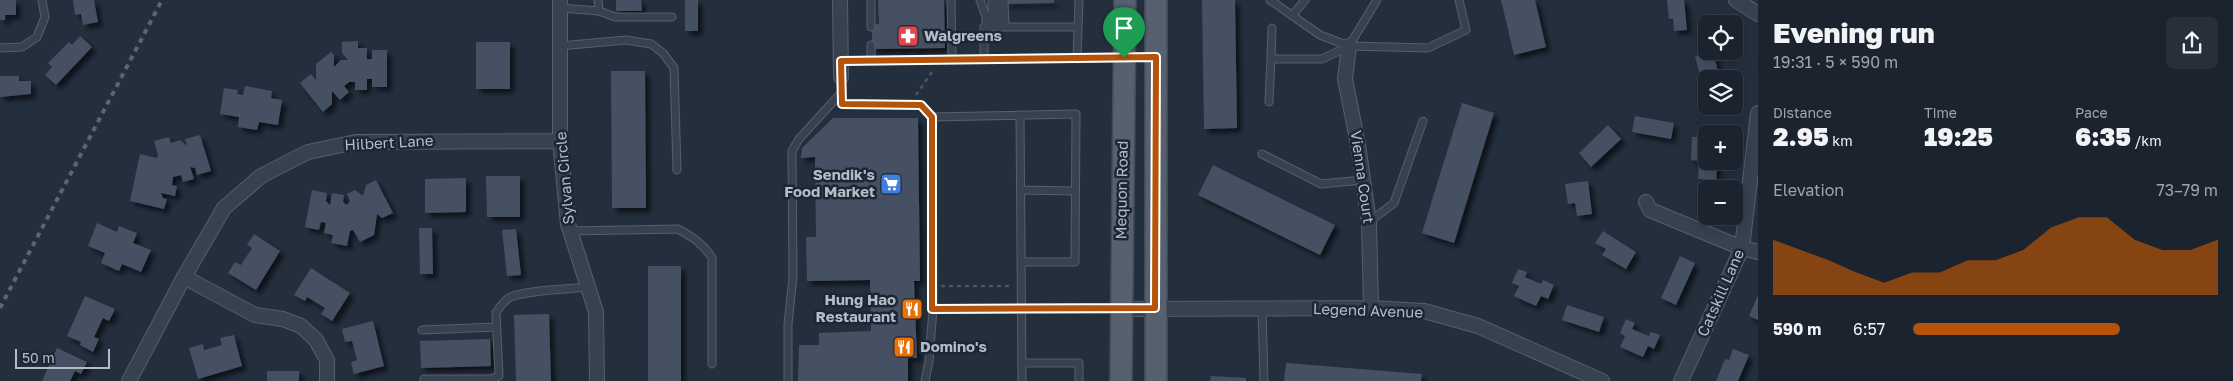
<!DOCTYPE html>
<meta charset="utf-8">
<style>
body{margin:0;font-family:"Golos Text",sans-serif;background:#282f3a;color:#f1f3f6;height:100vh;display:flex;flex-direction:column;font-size:19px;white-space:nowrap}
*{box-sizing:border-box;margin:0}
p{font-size:16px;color:#a0a4aa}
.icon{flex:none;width:28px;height:28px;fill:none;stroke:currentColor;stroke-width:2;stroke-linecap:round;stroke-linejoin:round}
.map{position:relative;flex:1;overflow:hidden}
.panel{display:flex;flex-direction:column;background:#1b232e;width:475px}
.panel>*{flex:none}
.fabs{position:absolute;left:1698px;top:15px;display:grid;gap:10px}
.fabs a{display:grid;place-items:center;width:45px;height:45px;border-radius:8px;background:#1b232e;box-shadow:0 2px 12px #0003,0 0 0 1px #39404a;font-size:25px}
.scale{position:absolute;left:15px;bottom:12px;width:95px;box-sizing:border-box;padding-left:5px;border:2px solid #b4bcc9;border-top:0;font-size:14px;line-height:18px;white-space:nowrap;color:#b4bcc9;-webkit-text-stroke:4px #1d2633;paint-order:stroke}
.pin{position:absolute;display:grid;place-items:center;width:42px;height:42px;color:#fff;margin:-51px -21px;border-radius:50% 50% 50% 0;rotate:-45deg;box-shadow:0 0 5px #0007}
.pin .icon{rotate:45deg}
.round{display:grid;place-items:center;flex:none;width:52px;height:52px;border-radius:8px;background:#282f3a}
.headline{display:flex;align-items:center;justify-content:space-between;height:85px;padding:0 15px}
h1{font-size:28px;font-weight:800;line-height:38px}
.figures{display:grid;grid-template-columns:repeat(3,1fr);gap:8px;height:85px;padding:5px 15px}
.figures div{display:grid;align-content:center}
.figures b{font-size:25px;font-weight:800}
.figures small{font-size:14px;font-weight:400}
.figures p{font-size:14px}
.chart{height:140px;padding:10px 15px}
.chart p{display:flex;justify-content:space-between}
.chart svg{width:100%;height:90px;margin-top:5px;fill:#b45309;opacity:.7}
ul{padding:0 15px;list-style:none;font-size:16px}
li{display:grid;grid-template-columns:80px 60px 1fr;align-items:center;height:38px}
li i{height:12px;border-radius:6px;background:#b45309}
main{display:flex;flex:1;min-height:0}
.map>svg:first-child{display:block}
.building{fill:#455162;filter:url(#shadow)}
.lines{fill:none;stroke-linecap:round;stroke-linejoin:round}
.lane-casing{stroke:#565f6c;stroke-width:9}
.street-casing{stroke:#565f6c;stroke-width:16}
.primary-casing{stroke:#414a57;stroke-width:24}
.path{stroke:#44595c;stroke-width:2.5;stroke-dasharray:4 4;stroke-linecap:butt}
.lane{stroke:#38414e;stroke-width:7}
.street{stroke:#38414e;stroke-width:14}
.primary{stroke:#56606e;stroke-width:21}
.rail{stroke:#5a6575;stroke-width:4;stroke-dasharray:5 5;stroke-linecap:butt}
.route-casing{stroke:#fff;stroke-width:10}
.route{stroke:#b45309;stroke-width:6}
.labels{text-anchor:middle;stroke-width:5;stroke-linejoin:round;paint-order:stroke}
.poi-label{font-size:15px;font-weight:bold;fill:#b4bcc9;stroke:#1d2633;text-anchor:start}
.street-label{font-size:15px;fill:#b4bcc9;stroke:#1d2633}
</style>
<main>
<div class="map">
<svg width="1758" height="381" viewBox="0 0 1758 381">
<defs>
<filter id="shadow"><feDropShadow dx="4.5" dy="4.5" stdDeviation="2.5" flood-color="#0009"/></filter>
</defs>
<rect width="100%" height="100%" fill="#242f3e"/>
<path class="building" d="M0,0H16V15H5V20H0Z
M73,0H94L98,22L83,25L81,14L75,15Z
M616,0H641L642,11H616Z
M685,0H698V31H685Z
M878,0H944L945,48L872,49V24H879Z
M1006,0H1054V3L1006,4Z
M1202,0H1235L1237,128L1204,129Z
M1501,0H1535L1546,47L1514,55Z
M1667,0H1684L1687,30L1674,31L1673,19H1669Z
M80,36L92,47L56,85L45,75L52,67L48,63L69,42L72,45Z
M358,41V48H367V59H372V50H387V87H372V79H367V90H355V82H349L344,86L349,92L340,100L332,91V104L323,112L300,83L311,74L316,80V64L331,52L334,55V67L341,60H348L342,53V42Z
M476,42H510V89H476Z
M1713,52L1720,79H1706V82L1702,83L1695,56Z
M611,71H645L646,208H612Z
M0,76H19V81H31V94L0,97Z
M245,86L272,91L271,98L282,100L278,125L259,122L257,130L238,127L239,117L220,114L224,88L238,90L237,94L243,95Z
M1462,103L1494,113L1454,243L1422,233Z
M1635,116L1674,123L1671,139L1632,132Z
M833,118H918L920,281H914L917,358L908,357V381H798L799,345H819V333L871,331L870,280L807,281L806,237H816L815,157L801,158L802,148Z
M1608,125L1621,139L1591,167L1579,153Z
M200,135L211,171L197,175L195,168L190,167L194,179L183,182L181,175L173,177L172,185L177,186L175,196L161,193L163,198L167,199L164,209L130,201L140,154L157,158L158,155L154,141L169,137L171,143L180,140L187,146L185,139Z
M1692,137H1706V161H1717L1716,189L1702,190L1703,179H1698L1699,161L1691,160Z
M1213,165L1335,225L1320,255L1198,195Z
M486,176H520V217H487Z
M466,178V212L425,213V179Z
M376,180L393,213L382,218L377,214L374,235L360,242L353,230L350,231L347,246L331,243L333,235L324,233L326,223L321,222L319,230L305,227L312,190L327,193L326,201L330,205L332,193L344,195L343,202L347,205L350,201L347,194L355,190L363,196L366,185Z
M1588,181L1592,214L1577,216L1575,203L1568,204L1565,184Z
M97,223L117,232L119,226L137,233L133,243L151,250L141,272L122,264L119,271L101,263L105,253L88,246Z
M419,228H432L433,274H420Z
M516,229L521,275L507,276L502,230Z
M1603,231L1636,252L1626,269L1602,255L1606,249L1595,243Z
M254,234L280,251L256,290L228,273L235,262L241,265L252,248L247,245Z
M1680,256L1695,263L1676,305L1661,298Z
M648,266H681V381H648Z
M311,268L350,293L332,321L321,314L325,308L307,297L305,301L294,295Z
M1518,269L1527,272L1525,277L1541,284L1543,280L1554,285L1548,299L1541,296L1536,306L1514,296L1519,286L1512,283Z
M1758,295V320L1749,316Z
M85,296L115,309L109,321L103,318L94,337L99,339L93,352L80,345L81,342L67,336Z
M1567,305L1604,317L1599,332L1562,320Z
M549,314L551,381H516L514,315Z
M1626,319L1635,323L1632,329L1649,336L1651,332L1660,335L1654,349L1648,346L1643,357L1620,347L1625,336L1620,333Z
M373,321L384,366L354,374L351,362L357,360L352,341L345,342L342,329Z
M234,335L242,366L198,379L189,348L203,344L204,350L222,345L220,338Z
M490,339L491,366L421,368L420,341Z
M57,348L87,362L81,374L75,371L70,381H42Z
M1733,349L1749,355L1738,381H1716L1725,359L1729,360Z
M1286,363L1422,374L1421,381H1284Z
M267,371H299V381H267Z
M1211,376L1246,378V381H1210Z"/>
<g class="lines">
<g class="lane-casing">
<path id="lane" d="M598,0L599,11
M871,0V27
M951,0L952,59
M980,0L986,17V27
M992,0V27
M998,0V27
M1004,0L1005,27
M1270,0L1320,35L1349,46L1428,48L1466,30L1459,0
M560,8L599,11L615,17H672
M1292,16L1305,0
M871,45V61
M560,46L626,40L651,44L663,53L674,68L677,170
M0,48L22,47L37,37L45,17L42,0
M984,59V27H1078
M1077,59L1079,0
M1271,59L1272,28
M841,61L1153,57
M841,77L842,104L921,105L932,117
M1269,102L1271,59H1322L1349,46L1377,0
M1020,115L1022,381
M1262,154L1321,184L1363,180
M1021,190L1075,191
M1369,222L1394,203L1423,121
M570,231L678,229C693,237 703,244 712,258V364
M1021,262H1075L1076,114L932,117L933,309H1120
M1262,308L1264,381
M422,330L496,327
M1022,363H1079V381
M424,379H491L499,376L496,313C499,308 504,301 509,298C523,290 570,289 588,287
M788,381V324L793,277L792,151L799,139L841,93
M925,381L929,361L933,309"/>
</g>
<g class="street-casing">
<path id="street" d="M560,0V141L568,224L596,312L597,381
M840,0L841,77
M1736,0L1758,14
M1349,46L1345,79L1358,144L1369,222L1371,308
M1646,202L1650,210L1742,248L1758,252
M184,277L255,315L283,319L301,326L316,340L327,360V381
M1120,309L1371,308L1424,311L1478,326L1602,381
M129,381L184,277L224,208L261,176L308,152L356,142L560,141
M1681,381L1742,248L1758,113"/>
</g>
<g class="primary-casing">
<path id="primary" d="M1121,381L1125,0
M1156,381V0"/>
</g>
<path class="path" d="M916,95L934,69
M941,286H1013"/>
<use href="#lane" class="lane"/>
<use href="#street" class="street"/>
<use href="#primary" class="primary"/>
<path class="rail" d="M0,308L162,0"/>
</g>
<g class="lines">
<g class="route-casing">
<path id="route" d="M1156,57L1155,308L932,309V117L921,105L842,104L841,61Z"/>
</g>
<use href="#route" class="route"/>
</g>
<defs>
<g id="pharmacy-square" transform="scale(1.125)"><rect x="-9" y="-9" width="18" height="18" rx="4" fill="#e0444e" stroke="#1d2633"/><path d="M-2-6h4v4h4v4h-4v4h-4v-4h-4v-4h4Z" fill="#fff"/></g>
<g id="supermarket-square" transform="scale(1.125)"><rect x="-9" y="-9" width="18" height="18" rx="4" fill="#3f7fe0" stroke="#1d2633"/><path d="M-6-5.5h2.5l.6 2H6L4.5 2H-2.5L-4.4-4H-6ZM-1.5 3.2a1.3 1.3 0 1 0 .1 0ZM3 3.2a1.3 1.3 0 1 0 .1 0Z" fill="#fff"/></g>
<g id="restaurant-square" transform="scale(1.125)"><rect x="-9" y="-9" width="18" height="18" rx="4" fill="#e8710a" stroke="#1d2633"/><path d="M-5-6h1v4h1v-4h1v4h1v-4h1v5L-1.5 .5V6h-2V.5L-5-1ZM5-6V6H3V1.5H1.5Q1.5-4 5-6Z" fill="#fff"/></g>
</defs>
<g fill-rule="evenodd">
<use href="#pharmacy-square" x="908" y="36"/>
<use href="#supermarket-square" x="891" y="184"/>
<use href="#restaurant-square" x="912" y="309"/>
<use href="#restaurant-square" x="904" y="347"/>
</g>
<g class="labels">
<g class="poi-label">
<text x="924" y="41">Walgreens</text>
<text x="875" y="180" text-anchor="end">Sendik's<tspan x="875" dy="17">Food Market</tspan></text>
<text x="896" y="305" text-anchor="end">Hung Hao<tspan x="896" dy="17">Restaurant</tspan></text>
<text x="920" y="352">Domino's</text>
</g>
<g class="street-label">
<text transform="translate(389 143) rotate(-3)" y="5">Hilbert Lane</text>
<text transform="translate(1362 177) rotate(82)" y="5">Vienna Court</text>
<text transform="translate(565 178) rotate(-95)" y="5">Sylvan Circle</text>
<text transform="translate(1122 190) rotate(-89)" y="5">Mequon Road</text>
<text transform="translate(1721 293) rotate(-66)" y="5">Catskill Lane</text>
<text transform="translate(1368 311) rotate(2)" y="5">Legend Avenue</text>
</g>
</g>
</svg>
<div class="fabs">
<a><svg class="icon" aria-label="locate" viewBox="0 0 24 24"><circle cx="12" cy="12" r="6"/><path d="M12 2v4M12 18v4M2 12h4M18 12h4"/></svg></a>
<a><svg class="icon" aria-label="layers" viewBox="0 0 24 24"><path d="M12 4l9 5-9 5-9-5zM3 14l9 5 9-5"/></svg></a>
<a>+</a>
<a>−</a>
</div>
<div class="scale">50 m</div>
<div class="pin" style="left:1124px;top:58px;background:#1e9e55"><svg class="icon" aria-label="arrive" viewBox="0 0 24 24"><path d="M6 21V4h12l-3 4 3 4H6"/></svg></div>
</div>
<section class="panel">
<div class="headline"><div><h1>Evening run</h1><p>19:31 · 5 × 590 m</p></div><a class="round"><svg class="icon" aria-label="share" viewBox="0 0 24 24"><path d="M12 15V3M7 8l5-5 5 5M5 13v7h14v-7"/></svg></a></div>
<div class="figures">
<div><p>Distance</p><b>2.95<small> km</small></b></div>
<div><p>Time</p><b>19:25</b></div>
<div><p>Pace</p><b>6:35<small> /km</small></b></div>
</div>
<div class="chart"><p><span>Elevation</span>73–79 m</p>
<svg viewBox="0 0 160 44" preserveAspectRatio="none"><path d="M0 44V17L10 22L20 27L30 33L40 38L50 33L60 33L70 27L80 27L90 22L100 11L110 6L120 6L130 17L140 22L150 22L160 17V44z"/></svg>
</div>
<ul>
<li><b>590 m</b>6:57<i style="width:68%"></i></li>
</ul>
</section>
</main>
